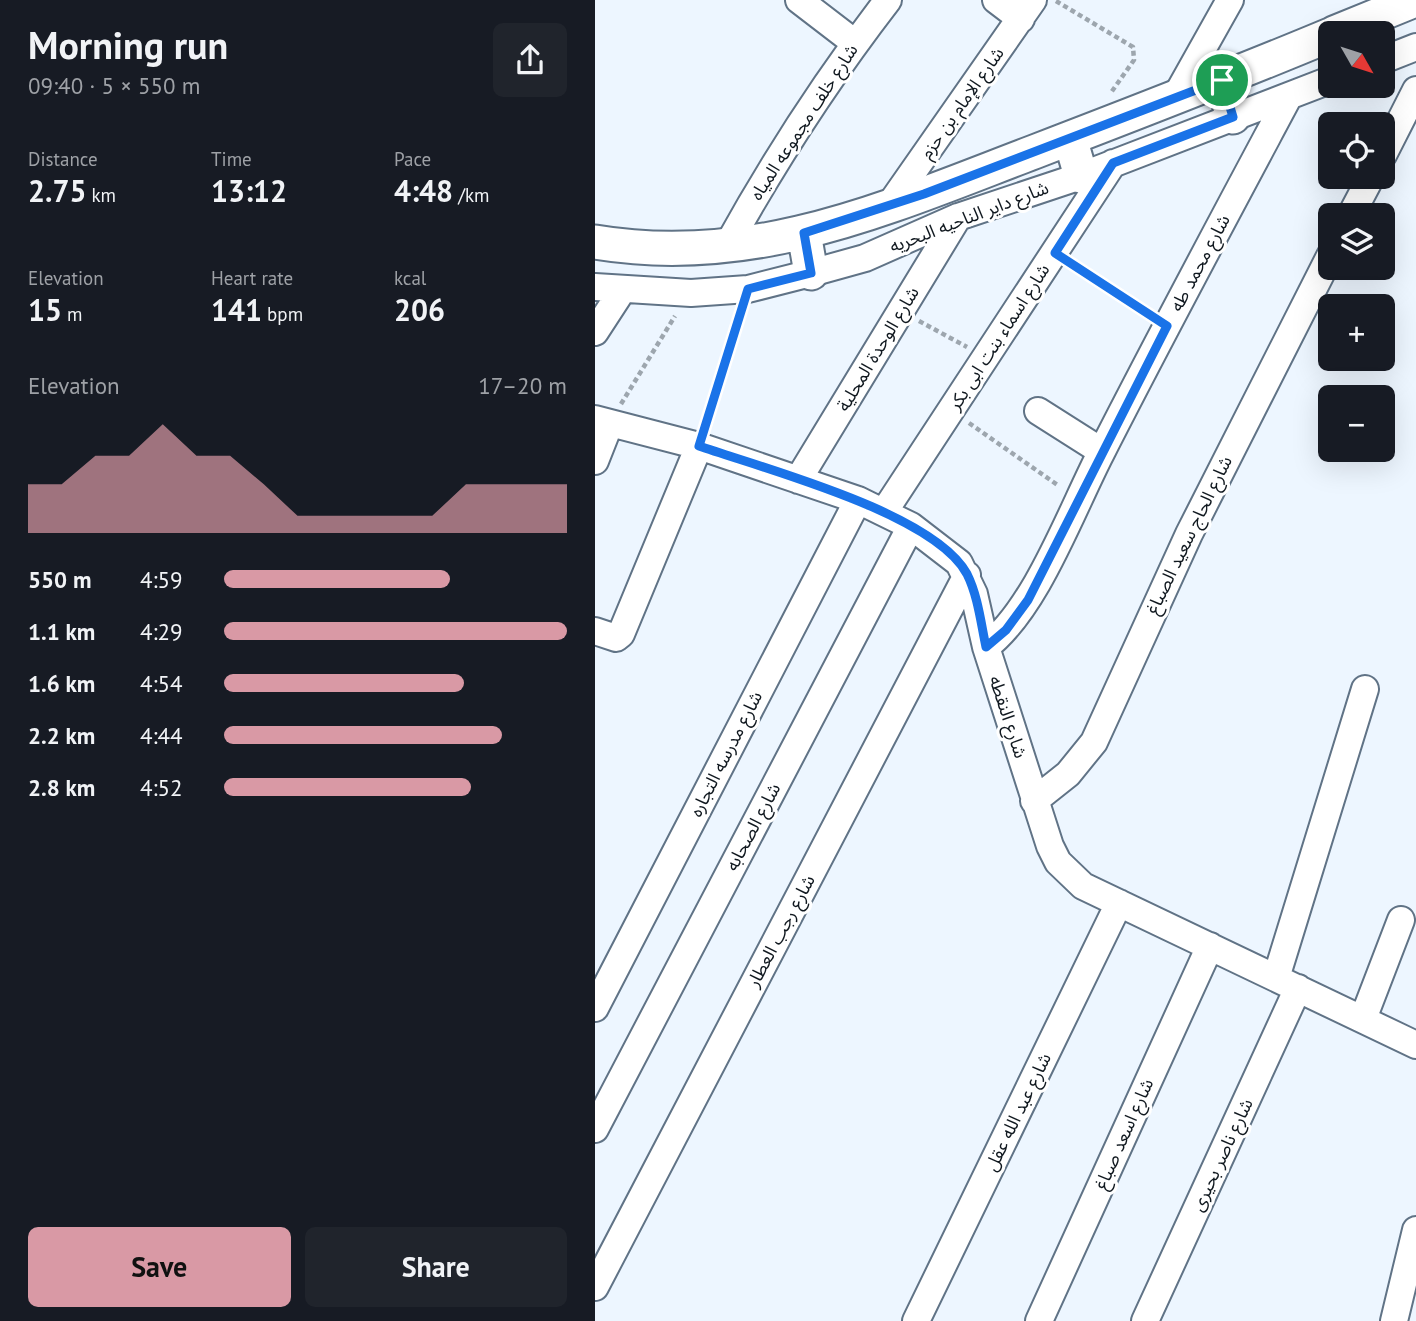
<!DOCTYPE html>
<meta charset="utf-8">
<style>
body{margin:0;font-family:"PT Sans","Noto Sans Arabic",sans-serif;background:#20242c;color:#f1f3f6;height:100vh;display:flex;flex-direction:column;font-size:26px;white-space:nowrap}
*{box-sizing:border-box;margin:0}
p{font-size:23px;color:#9ea1a6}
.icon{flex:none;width:38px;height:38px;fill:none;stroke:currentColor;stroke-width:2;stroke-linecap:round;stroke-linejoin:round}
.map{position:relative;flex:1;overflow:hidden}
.side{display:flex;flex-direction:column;background:#171b24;width:595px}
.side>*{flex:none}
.needle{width:46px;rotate:129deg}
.controls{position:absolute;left:723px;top:21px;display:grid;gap:14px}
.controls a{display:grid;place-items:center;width:77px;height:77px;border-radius:10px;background:#171b24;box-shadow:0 7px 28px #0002;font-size:35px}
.pin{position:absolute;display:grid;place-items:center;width:60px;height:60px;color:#fff;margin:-30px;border:4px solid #fff;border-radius:50%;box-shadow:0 2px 7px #0007}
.round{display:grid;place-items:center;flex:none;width:74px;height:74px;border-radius:10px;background:#20242c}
.head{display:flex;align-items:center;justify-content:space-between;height:119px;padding:0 28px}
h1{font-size:38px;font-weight:800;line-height:52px}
.figures{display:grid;grid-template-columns:repeat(3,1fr);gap:10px;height:119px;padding:7px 28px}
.figures div{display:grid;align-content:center}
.figures b{font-size:30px;font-weight:800}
.figures small{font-size:19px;font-weight:400}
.figures p{font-size:19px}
.chart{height:196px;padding:14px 28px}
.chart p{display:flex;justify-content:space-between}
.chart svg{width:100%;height:126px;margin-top:7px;fill:#d999a5;opacity:.7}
.cta{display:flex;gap:14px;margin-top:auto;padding:14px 28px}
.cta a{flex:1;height:80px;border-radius:10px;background:#d999a5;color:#111;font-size:28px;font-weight:800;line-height:80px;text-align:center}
.cta a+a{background:#20242c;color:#f1f3f6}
ul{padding:0 28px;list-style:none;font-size:23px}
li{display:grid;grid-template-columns:112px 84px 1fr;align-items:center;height:52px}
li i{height:18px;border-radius:9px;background:#d999a5}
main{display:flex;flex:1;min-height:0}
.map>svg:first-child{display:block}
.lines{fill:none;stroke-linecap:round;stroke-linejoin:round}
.minor-casing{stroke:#607386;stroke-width:30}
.tertiary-casing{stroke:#607386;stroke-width:37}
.path{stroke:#9da6ae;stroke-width:4.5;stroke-dasharray:5 3.5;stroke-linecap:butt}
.minor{stroke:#fff;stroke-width:26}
.tertiary{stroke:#fff;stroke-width:33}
.route-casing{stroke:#fff;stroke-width:14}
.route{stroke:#1a73e8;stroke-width:9}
.labels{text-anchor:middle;stroke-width:6;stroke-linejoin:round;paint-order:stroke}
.street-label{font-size:18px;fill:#10181f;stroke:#fff}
</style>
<main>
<section class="side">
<div class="head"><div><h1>Morning run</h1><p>09:40 · 5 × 550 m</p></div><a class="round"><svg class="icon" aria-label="share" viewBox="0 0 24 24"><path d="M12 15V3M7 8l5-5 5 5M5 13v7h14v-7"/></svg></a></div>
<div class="figures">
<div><p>Distance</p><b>2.75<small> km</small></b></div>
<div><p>Time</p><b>13:12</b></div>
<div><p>Pace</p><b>4:48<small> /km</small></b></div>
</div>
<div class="figures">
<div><p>Elevation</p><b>15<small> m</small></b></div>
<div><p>Heart rate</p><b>141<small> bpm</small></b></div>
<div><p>kcal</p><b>206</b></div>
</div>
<div class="chart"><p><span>Elevation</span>17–20 m</p>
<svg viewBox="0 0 160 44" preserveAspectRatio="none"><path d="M0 44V27L10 27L20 17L30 17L40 6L50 17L60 17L70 27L80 38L90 38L100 38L110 38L120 38L130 27L140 27L150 27L160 27V44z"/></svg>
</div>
<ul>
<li><b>550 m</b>4:59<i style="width:66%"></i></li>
<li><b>1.1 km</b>4:29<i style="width:100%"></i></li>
<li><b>1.6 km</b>4:54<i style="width:70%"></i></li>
<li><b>2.2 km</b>4:44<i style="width:81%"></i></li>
<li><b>2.8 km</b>4:52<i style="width:72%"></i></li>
</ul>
<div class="cta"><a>Save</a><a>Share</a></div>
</section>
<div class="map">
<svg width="821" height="1321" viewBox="0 0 821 1321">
<rect width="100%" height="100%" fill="#edf6ff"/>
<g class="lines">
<g class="minor-casing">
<path id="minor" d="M204,0L260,43
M401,0L426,19
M788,60L821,47
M580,98L635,0
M788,155L821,90
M294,206L438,0
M756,215L776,177
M131,248C179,161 232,79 293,0
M0,287L96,293L153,289L216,273L270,258L363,217L486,176L735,80
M0,332L28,289
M443,411L506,451
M0,419L104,446L263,500L316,526L364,563L379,594L391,647L455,846L463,862L488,886L821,1045
M0,461L15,423
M203,480L363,217
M289,512L518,163
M0,631L21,638L26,634L104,446
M391,647C441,609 476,511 506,453C567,333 631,214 694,96
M439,801L473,774L499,742L594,534L735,256
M681,978L770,689
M0,1008L263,500
M768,1019L806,920
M0,1129L316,526
M0,1287L372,575
M321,1321L524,903
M444,1321L615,946
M550,1321L703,988
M799,1321L821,1230"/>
</g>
<g class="tertiary-casing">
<path id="tertiary" d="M739,33L820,0
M627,80L638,117
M475,138L486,176
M209,233L216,273
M0,242C159,269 294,207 439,152C538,114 637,76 735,35"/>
</g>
<path class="path" d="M461,1L538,47L539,60L515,94
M478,265L553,314
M324,321L372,347
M26,404L80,316
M374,423L464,486
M111,425L146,313"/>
<use href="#minor" class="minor"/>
<use href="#tertiary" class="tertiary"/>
</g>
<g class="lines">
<g class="route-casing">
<path id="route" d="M627,80L638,117L518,163L460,253L572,326L433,600L411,630L391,647C386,624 383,596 372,574C339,513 170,469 104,446L153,289L216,273L209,233L329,194Z"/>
</g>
<use href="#route" class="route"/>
</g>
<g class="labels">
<g class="street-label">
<text transform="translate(367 103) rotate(-55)" y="6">شارع الإمام بن حزم</text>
<text transform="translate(209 122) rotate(-57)" y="6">شارع خلف مجموعه المياه</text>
<text transform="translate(374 217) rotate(-21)" y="6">شارع داير الناحيه البحريه</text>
<text transform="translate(605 263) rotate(-62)" y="6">شارع محمد طه</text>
<text transform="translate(404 337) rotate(-57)" y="6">شارع اسماء بنت ابى بكر</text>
<text transform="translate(283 349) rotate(-59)" y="6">شارع الوحدة المحلية</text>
<text transform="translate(594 535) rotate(-64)" y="6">شارع الحاج سعيد الصباغ</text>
<text transform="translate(413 717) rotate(72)" y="6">شارع النقطه</text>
<text transform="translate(131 754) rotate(-63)" y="6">شارع مدرسه التجاره</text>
<text transform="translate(158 827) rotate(-62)" y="6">شارع الصحابه</text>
<text transform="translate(186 931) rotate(-62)" y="6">شارع رجب العطار</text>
<text transform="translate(423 1112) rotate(-64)" y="6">شارع عبد الله عقل</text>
<text transform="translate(529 1134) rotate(-66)" y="6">شارع اسعد صباغ</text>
<text transform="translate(627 1155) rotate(-65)" y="6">شارع ناصر بحيرى</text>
</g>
</g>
</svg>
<div class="controls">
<a><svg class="needle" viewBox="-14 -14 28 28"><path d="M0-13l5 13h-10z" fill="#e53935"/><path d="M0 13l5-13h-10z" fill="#9ea1a6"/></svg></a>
<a><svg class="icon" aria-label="locate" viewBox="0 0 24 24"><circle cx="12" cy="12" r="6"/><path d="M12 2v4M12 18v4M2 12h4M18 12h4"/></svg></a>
<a><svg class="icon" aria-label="layers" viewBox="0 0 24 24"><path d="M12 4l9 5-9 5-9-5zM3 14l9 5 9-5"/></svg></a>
<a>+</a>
<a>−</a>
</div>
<div class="pin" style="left:627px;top:80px;background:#1e9e55"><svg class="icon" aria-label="arrive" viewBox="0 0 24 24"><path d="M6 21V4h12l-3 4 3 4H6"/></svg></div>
</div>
</main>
